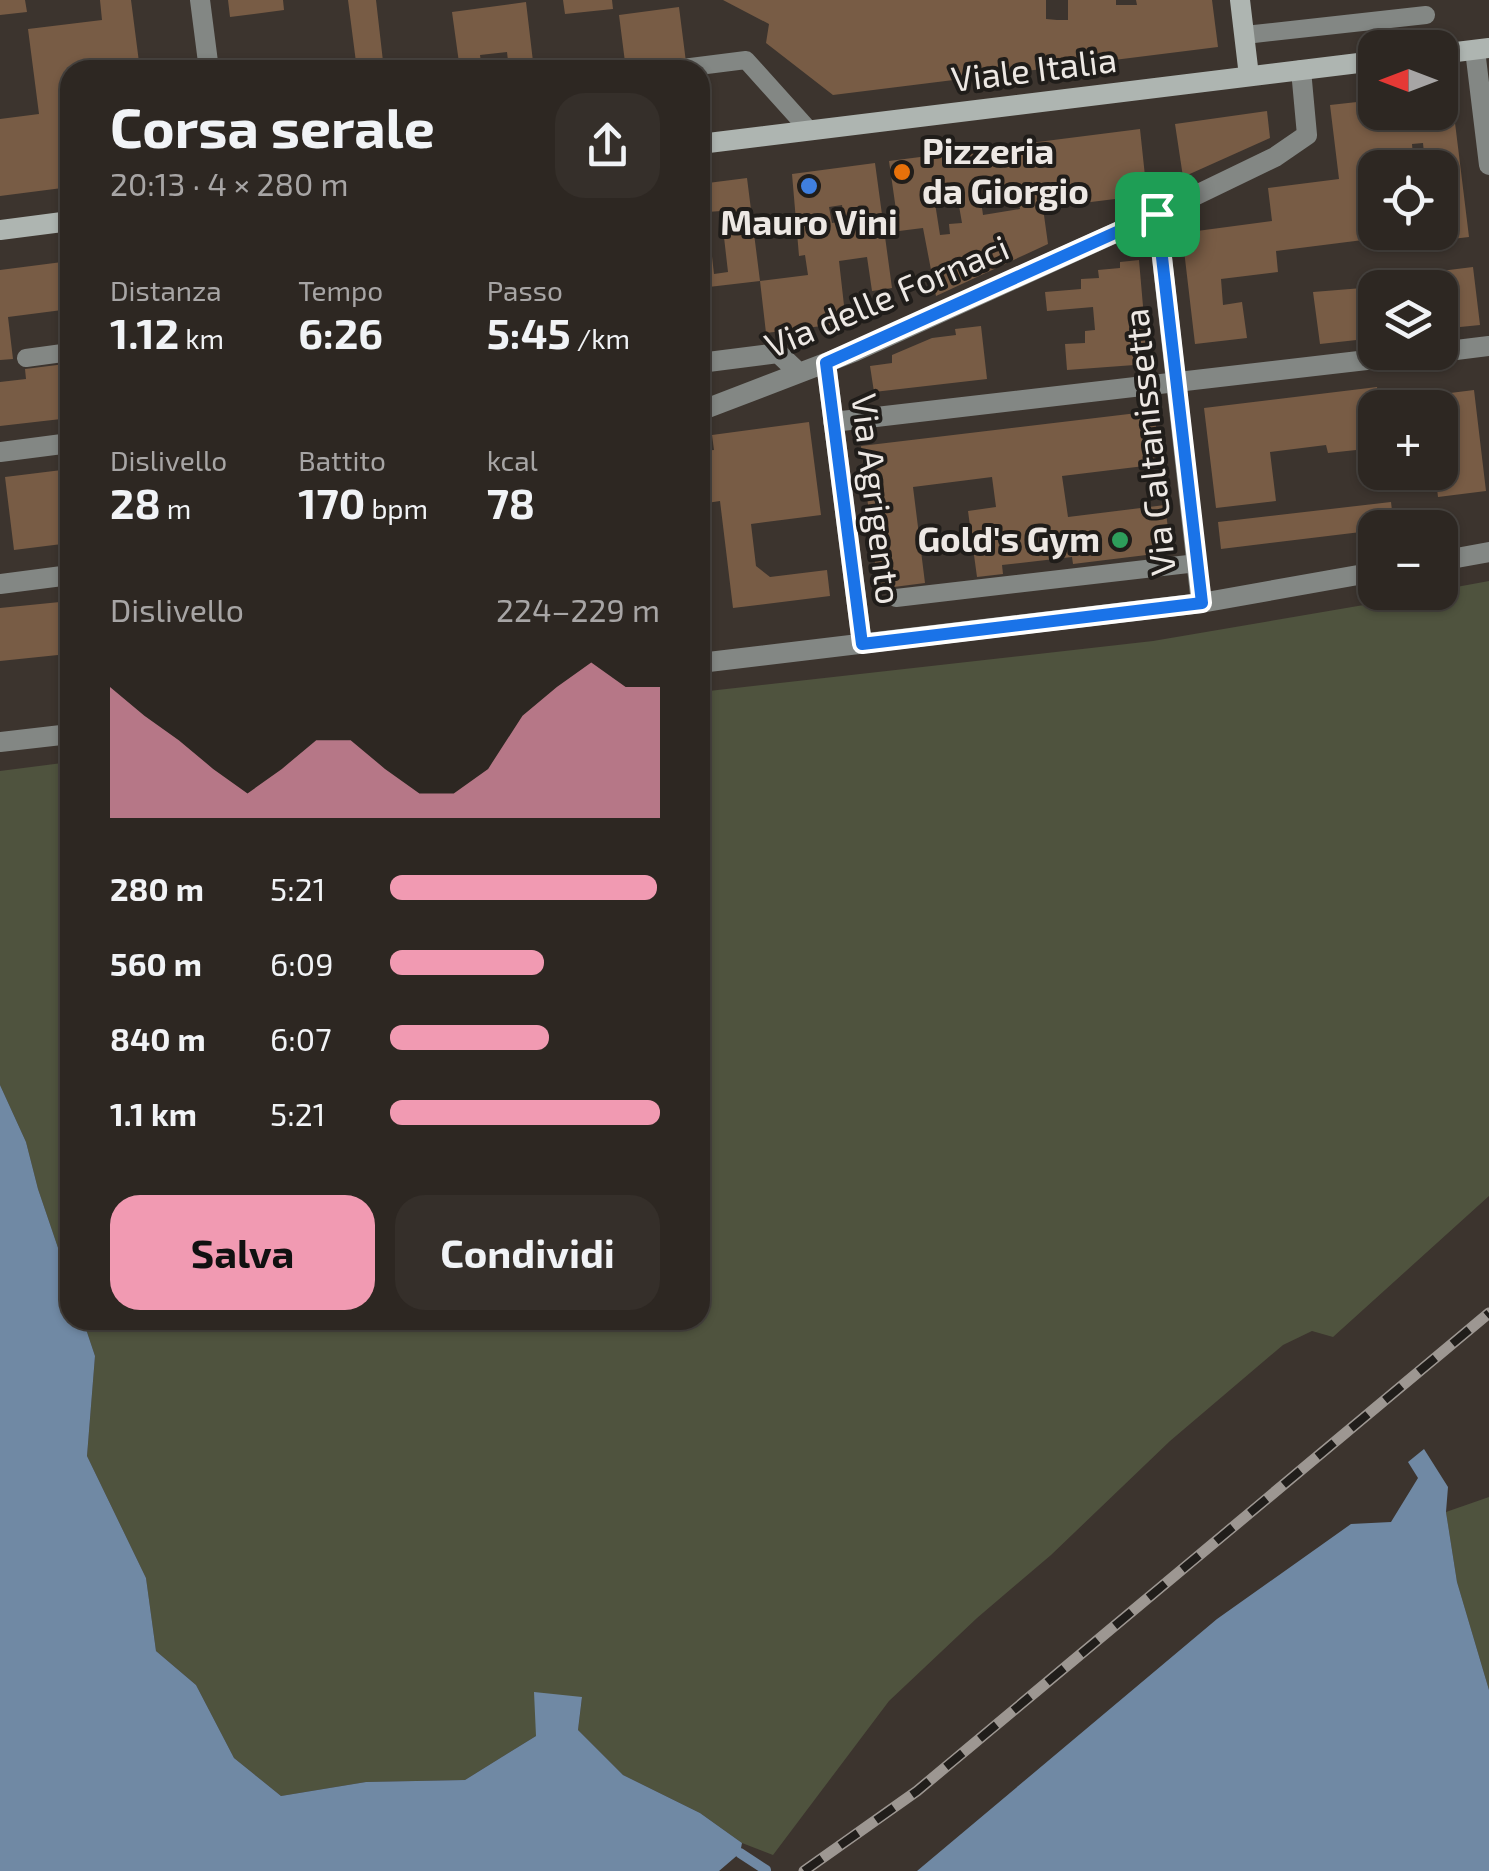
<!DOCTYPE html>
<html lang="it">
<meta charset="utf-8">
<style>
body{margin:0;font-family:"Exo 2",sans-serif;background:#352f2a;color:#f1f3f6;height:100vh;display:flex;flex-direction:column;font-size:38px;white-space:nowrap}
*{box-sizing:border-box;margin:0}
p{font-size:32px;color:#a7a5a5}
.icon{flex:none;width:55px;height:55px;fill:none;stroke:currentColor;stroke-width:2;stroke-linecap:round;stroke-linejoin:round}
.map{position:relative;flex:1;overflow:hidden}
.details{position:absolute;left:60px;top:60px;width:650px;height:1270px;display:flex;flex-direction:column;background:#2d2722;border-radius:30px;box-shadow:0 2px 8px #0004,0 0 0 2px #484440}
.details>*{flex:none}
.needle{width:65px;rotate:270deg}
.controls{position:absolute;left:1358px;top:30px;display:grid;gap:20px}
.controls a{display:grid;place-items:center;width:100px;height:100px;border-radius:20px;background:#2d2722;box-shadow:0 2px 8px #0004,0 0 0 2px #484440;font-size:50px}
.pin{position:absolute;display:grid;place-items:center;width:85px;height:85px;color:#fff;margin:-42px;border-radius:20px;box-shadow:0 5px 15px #0006}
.round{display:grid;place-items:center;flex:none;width:105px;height:105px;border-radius:30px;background:#352f2a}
.summary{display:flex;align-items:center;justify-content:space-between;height:170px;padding:0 50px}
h1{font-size:55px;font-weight:700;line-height:75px}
.figures{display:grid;grid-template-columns:repeat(3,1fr);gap:15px;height:170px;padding:10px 50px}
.figures div{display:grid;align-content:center}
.figures b{font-size:42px;font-weight:700}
.figures small{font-size:28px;font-weight:400}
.figures p{font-size:28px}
.chart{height:280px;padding:20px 50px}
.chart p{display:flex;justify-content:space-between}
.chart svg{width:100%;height:180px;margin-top:10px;fill:#f19ab2;opacity:.7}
.primary-button{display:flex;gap:20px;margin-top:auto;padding:20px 50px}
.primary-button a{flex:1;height:115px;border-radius:30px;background:#f19ab2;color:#111;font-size:40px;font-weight:700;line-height:115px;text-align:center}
.primary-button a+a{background:#352f2a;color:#f1f3f6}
ul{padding:0 50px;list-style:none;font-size:32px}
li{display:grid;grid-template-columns:160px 120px 1fr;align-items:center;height:75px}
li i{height:25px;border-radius:12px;background:#f19ab2}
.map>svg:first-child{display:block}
.green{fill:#4f533e}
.water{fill:#7089a4}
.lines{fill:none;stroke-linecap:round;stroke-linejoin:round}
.stream{stroke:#7089a4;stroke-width:10}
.building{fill:#785c45;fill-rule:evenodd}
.lane{stroke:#838784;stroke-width:18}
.street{stroke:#838784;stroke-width:20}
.secondary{stroke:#aeb5b1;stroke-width:20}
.rail-casing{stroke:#9d9792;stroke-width:11}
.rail{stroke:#201d1a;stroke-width:8;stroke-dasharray:22;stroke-linecap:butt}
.route-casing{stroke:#fff;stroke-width:20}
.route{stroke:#1a73e8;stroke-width:12}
.food-dot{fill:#e8710a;stroke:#201d1a;stroke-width:4}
.shop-dot{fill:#3f7fe0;stroke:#201d1a;stroke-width:4}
.leisure-dot{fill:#2e9e5b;stroke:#201d1a;stroke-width:4}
.labels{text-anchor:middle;stroke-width:8;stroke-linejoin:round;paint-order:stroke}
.street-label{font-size:35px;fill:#ede8e4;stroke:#201d1a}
.poi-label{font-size:35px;font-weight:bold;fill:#ede8e4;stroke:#201d1a;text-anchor:start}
</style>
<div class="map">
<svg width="1489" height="1871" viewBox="0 0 1489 1871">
<rect width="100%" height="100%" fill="#3c342e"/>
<path class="green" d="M1489,581V1196L1333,1337L1312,1331L1283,1345L1170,1441L1051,1555L977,1618L889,1701L773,1855L742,1843L700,1813L623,1775L578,1730L582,1698L536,1736L465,1780L366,1782L281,1796L234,1758L196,1685L156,1651L146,1578L87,1456L95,1356L83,1320H700V692L1153,641L1440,592V590Z
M70,762V1283L38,1189L26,1142L0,1085V771Z
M1489,1497V1690L1457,1582L1446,1512Z"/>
<path class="water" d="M0,1085L26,1142L38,1189L70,1283V1320H83L95,1356L87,1456L146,1578L156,1651L196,1685L234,1758L281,1796L366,1782L465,1780L536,1736L534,1692L582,1697L578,1730L623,1775L700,1813L742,1843L740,1853L719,1871H0Z
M1424,1449L1448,1487L1446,1512L1457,1582L1489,1690V1871H917L1217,1619L1351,1524L1391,1522L1418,1478L1408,1462Z"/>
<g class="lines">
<path class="stream" d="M740,1853L766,1870"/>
</g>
<path class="building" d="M0,0H25L27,12L0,15Z
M100,0H131L140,70H70V187L0,196V119L39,114L28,29L102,20Z
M228,0H283L284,10L230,17Z
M348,0H376L384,70H357Z
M563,0H612L613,9L565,14Z
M723,0H1046V19L1057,20H1068V0H1116V5H1137L1136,0H1212L1218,47L833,95L766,43L769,24Z
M526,2L534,70H509L507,52L480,55L482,70H460L452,12Z
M679,7L687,70H626L619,15Z
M1451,90L1469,237L1435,241L1434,232H1440V173H1444L1441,151L1424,153L1423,143L1412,144L1414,168H1397L1395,151L1379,153L1381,168H1375V219L1368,220L1371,239L1276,251L1278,272L1221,279L1223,305L1242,302L1247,338L1195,344L1182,233L1272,221L1268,188L1339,179L1330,105L1375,100V112H1440V91Z
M1267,111L1270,138L1183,177L1175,124Z
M1140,129L1147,195L1043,208L1048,244L936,296L923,228L899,231L889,161ZM1016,189L1020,209L983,215L980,194ZM958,200L962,223L949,224L950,234L940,235L935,203Z
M875,163L892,288L872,291L867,257L839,261L846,323L766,333L760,281L700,288V184L747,178L760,281L808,275L805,255L799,256L792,174ZM842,205L844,221L832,223L829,207ZM721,211L728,272L714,274L707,212Z
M1139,260L1148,364L1067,370L1065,344L1085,343V331L1095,330L1093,307L1047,311L1045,292L1081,289V279L1099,278L1098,270L1120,268V262Z
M70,261V309L8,317L13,359L0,360V270Z
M1473,267L1480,325L1440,329V288H1377L1376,279Z
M1375,287V338L1320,344L1313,292Z
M981,326L987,379L874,392L870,366L892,363V355L932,338L956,335L955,329Z
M65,364V368L70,367V418L0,426V382L26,379L25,369Z
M1377,387L1379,402L1474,390L1486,491L1438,497L1435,472H1440V408H1375V448L1328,453L1326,445L1270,452L1276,501L1216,508L1204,408Z
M1154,411L1161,464L1062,476L1068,517L1165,505L1171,552L1073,564L1072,557L1002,565L1003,574L977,577L968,511L996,507L992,477L913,487L925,583L878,589L861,446Z
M809,422L821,515L751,524L756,566L770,577L827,570L830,596L733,608L720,501L700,504V451L714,450L712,435Z
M70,469V543L14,550L5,477Z
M1391,502L1394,528L1221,549L1218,522Z
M70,601V649L58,651V655L0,661V608Z"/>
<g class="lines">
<path class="lane" d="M1245,35L1426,15
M667,70L746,60L809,130
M26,358L70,352
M896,598L1197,563"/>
<path class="street" d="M200,0L209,70
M1475,50L1489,165
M1157,214L1201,603
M1440,352L1489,346
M700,363L778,353L797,371
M826,363L862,644
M700,411L854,352L1157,214L1275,157L1307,135L1301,70
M833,422L1436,352
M0,452L70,443
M1440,561L1489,552
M0,584L70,575
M700,663L1201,603L1375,572
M0,742L70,734"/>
<path class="secondary" d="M1240,0L1249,76
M1440,54L1489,48
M700,144L1375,61
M0,230L70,221"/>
<g class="rail-casing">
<path id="rail" d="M804,1871L917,1791L1489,1313"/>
</g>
<use href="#rail" class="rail"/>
</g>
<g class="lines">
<g class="route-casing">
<path id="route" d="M1157,214L1202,603L862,644L826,363Z"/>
</g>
<use href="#route" class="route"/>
</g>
<circle class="food-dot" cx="902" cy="172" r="10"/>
<circle class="shop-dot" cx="809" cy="186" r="10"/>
<circle class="leisure-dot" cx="1120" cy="540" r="10"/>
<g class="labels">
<g class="street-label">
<text transform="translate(1034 70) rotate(-7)" y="12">Viale Italia</text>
<text transform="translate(887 297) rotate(-23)" y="12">Via delle Fornaci</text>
<text transform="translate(1150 442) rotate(-96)" y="12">Via Caltanissetta</text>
<text transform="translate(876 499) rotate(83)" y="12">Via Agrigento</text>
</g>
<g class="poi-label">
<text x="922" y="164">Pizzeria<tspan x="922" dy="40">da Giorgio</tspan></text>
<text x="809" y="235" text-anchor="middle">Mauro Vini</text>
<text x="1100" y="552" text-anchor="end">Gold's Gym</text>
</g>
</g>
</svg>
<div class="controls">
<a><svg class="needle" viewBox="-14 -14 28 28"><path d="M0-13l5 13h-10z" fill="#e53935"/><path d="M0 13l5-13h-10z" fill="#a7a5a5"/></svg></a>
<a><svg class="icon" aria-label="locate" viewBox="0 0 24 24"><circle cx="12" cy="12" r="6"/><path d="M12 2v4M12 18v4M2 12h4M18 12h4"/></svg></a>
<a><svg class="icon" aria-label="layers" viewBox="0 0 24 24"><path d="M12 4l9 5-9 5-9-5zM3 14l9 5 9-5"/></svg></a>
<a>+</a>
<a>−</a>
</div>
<div class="pin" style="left:1157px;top:214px;background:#1e9e55"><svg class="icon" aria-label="arrive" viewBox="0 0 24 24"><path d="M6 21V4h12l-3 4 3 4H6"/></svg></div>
<section class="details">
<div class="summary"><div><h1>Corsa serale</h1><p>20:13 · 4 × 280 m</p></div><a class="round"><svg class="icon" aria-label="share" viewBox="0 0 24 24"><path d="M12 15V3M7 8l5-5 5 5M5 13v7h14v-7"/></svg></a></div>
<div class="figures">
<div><p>Distanza</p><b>1.12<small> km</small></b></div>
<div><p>Tempo</p><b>6:26</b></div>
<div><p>Passo</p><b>5:45<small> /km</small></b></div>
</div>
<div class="figures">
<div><p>Dislivello</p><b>28<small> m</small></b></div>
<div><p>Battito</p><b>170<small> bpm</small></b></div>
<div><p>kcal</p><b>78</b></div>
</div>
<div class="chart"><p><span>Dislivello</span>224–229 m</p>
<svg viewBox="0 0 160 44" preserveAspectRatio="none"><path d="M0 44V12L10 19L20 25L30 32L40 38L50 32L60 25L70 25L80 32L90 38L100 38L110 32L120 19L130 12L140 6L150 12L160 12V44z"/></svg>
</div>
<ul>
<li><b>280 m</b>5:21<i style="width:99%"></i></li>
<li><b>560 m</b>6:09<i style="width:57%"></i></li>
<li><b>840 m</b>6:07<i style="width:59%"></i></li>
<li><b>1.1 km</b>5:21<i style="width:100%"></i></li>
</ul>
<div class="primary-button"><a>Salva</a><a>Condividi</a></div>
</section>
</div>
